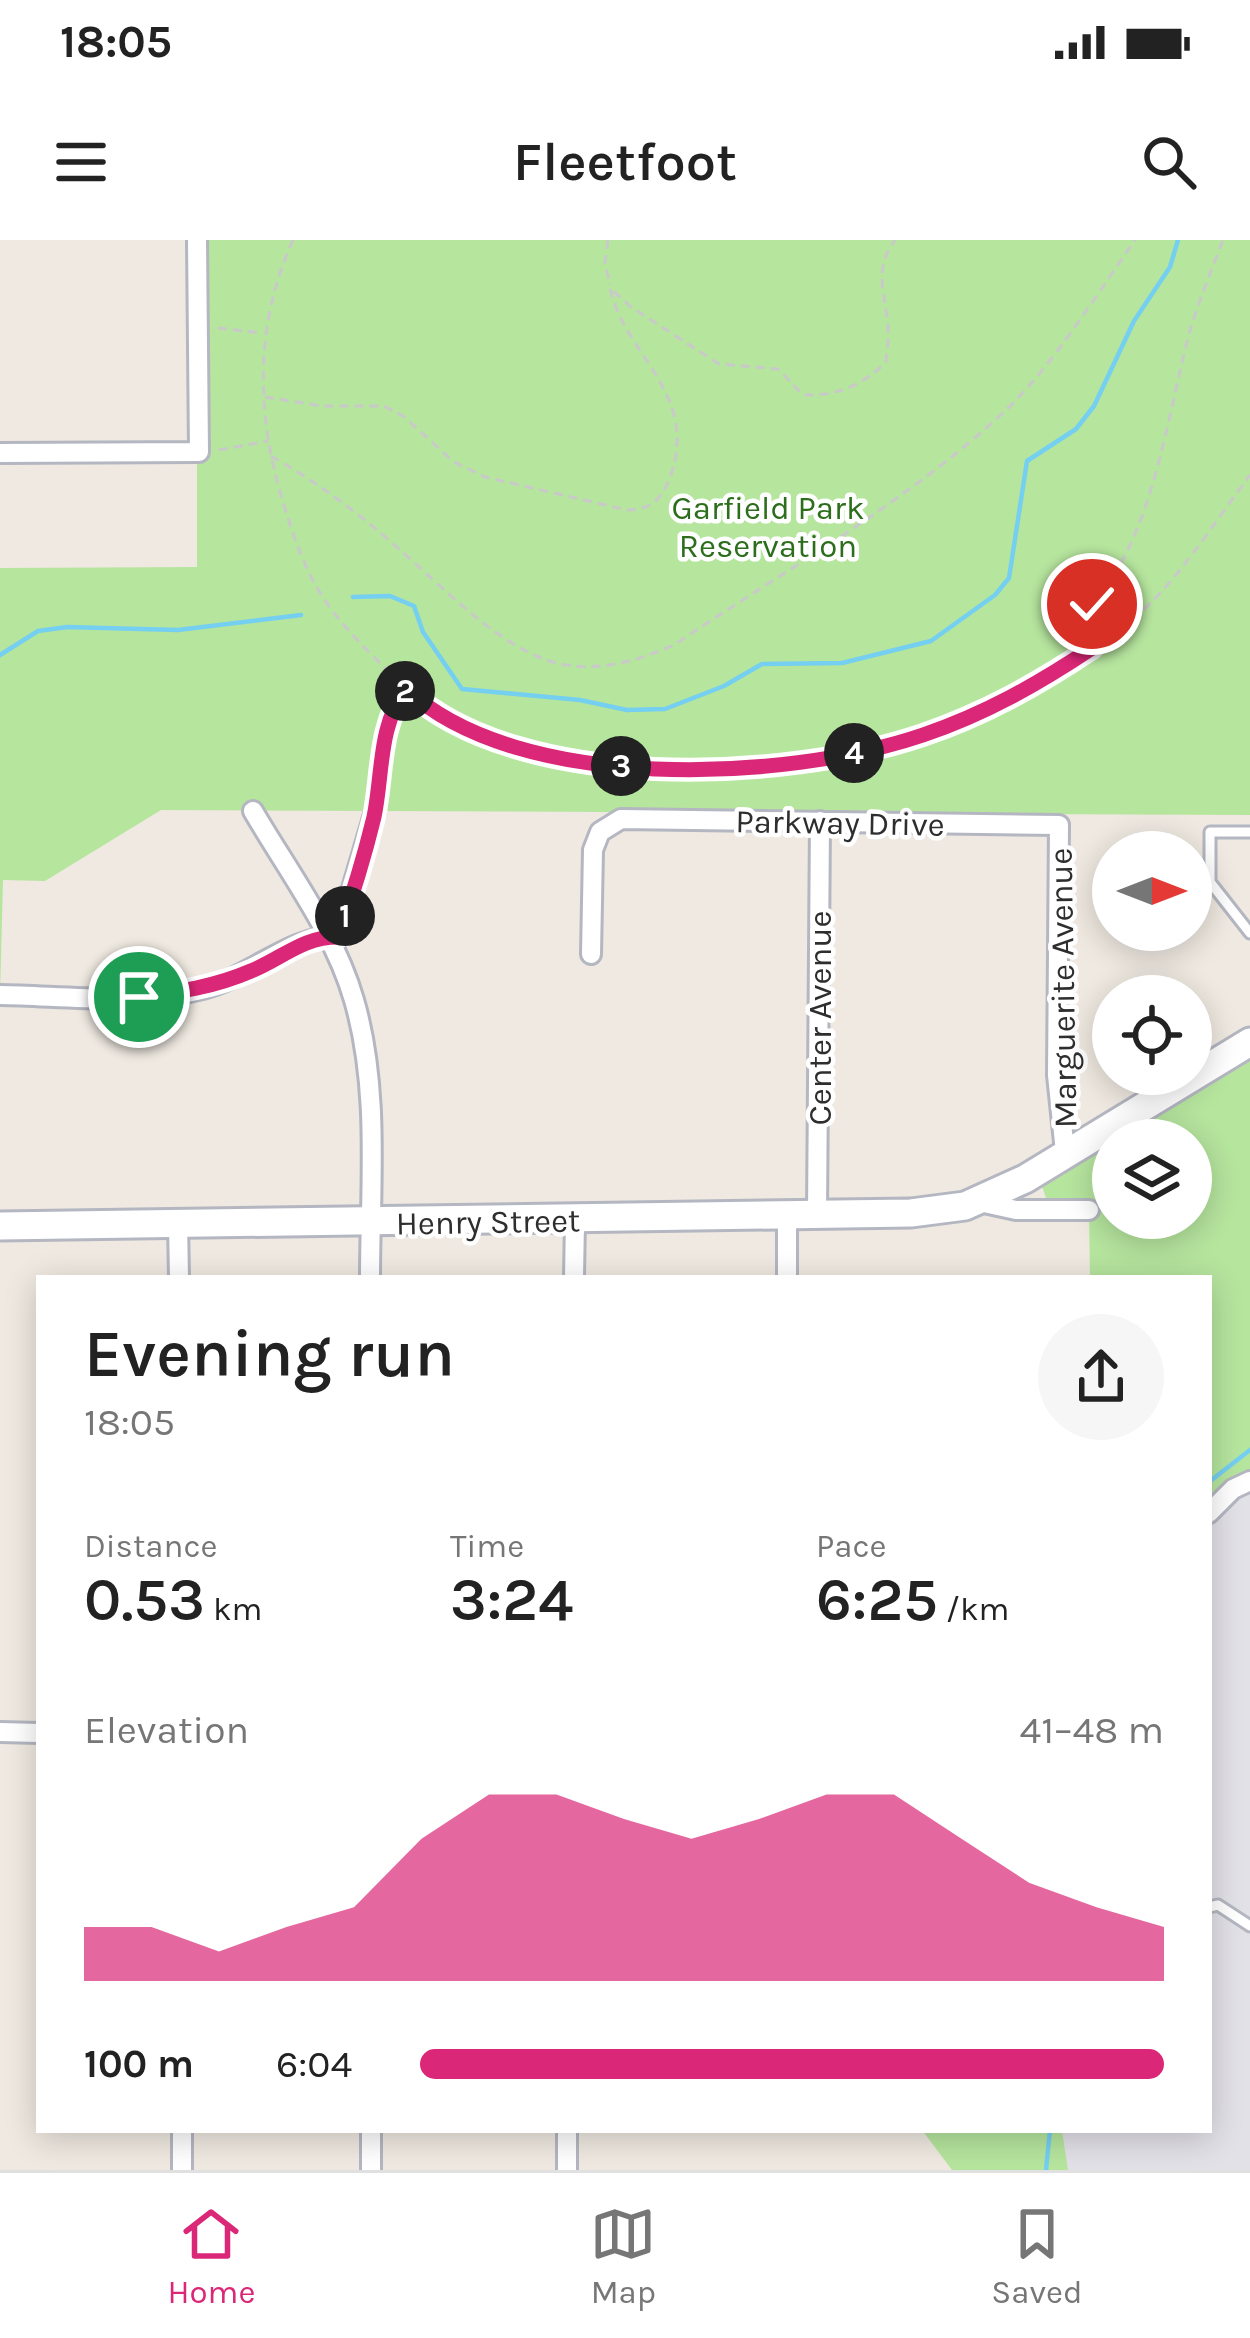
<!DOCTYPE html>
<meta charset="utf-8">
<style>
body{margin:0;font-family:Karla,sans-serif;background:#f6f6f6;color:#222;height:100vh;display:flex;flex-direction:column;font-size:45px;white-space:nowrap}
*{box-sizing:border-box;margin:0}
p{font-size:39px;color:#767676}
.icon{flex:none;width:66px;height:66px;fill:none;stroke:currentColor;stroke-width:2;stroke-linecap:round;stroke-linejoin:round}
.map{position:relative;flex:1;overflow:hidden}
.details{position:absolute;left:36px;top:1035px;width:1176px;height:858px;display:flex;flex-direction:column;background:#fff;border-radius:0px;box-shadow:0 6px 30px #0003}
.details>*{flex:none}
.needle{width:78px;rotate:90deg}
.controls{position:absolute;left:1092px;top:591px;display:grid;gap:24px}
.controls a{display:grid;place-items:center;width:120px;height:120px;border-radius:50%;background:#fff;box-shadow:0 6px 30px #0003;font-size:60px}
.pin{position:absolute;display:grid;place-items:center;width:102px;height:102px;color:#fff;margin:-51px;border:6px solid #fff;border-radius:50%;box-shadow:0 3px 12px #0007}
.km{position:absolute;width:60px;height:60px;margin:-30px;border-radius:50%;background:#222;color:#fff;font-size:33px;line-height:60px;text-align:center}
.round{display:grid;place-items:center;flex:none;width:126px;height:126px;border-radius:63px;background:#f6f6f6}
.summary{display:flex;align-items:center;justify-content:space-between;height:204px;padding:0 48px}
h1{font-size:66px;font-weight:600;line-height:90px}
.metrics{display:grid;grid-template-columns:repeat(3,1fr);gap:18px;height:204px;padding:12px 48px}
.metrics div{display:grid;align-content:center}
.metrics b{font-size:60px;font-weight:600}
.metrics small{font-size:33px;font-weight:400}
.metrics p{font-size:33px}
.chart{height:336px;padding:24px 48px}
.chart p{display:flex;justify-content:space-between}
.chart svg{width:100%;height:216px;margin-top:12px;fill:#db2777;opacity:.7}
ul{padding:0 48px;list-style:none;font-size:39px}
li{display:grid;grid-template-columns:192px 144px 1fr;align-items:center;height:90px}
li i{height:30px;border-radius:15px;background:#db2777}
.status{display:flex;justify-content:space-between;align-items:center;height:84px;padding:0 60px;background:#fff;direction:ltr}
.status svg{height:33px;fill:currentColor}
header{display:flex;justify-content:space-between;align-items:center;height:156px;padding:0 48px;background:#fff;font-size:54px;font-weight:600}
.tabs{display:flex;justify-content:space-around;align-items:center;height:168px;border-top:3px solid #e0e0e0;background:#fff;font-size:33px;color:#767676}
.tabs a{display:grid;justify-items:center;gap:6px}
.tabs .on{color:#db2777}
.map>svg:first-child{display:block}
.industrial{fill:#e3e1e8}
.green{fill:#b6e59e;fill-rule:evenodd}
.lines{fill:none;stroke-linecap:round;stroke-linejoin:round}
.stream{stroke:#75cff0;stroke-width:4.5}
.lane-casing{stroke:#b4b7c1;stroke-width:15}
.street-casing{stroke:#b4b7c1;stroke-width:24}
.secondary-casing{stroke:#b4b7c1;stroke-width:33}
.path{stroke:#c9c9c9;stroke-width:3;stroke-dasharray:9 6;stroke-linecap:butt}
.lane{stroke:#fff;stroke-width:9}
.street{stroke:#fff;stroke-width:18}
.secondary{stroke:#fff;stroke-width:27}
.route-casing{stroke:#fff;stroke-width:24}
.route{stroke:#db2777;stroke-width:15}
.labels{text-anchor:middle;stroke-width:9;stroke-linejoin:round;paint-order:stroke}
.park-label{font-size:33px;fill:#2c6e1b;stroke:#fff}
.street-label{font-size:33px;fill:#2e2e2e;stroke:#fff}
</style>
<div class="status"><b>18:05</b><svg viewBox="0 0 49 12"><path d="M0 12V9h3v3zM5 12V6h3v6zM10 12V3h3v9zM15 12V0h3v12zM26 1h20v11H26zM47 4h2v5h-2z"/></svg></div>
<header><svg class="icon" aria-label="menu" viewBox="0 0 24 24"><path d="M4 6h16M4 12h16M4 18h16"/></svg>Fleetfoot<svg class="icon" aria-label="search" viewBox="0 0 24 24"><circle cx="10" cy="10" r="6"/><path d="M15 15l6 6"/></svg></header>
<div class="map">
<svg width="1250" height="1930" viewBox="0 0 1250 1930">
<rect width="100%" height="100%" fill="#efe9e1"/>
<path class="industrial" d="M1250,1241V1930H1068L1062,1890H1209V1273Z"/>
<path class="green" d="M197,0H1250V575L161,570L45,641L3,640L0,755V328L197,327Z
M1250,802V1241L1209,1273V1038H1090L1089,970H1050L1037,931ZM1113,900H1191V978H1113Z
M922,1890H1062L1068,1930H952Z"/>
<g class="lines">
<path class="stream" d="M353,357L390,356L414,366L423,392L462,449L580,460L627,470L665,469L724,446L762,424L842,423L931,401L995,355L1009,338L1027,221L1076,189L1094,166L1134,81L1170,27L1178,0
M0,415L38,391L67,387L178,390L301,375
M1209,1242L1250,1210
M1046,1930L1050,1890"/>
<g class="lane-casing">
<path id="lane" d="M1250,592H1210V642L1250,693
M1209,1667L1218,1665L1250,1686"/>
</g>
<g class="street-casing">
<path id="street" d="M0,213L199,212L197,0
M253,571C288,631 335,693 354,760C380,849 370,946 370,1038
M591,714L593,610L600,592L621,579L1059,585L1057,835L1065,912
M0,755C65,756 139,766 203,749C250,737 290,696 338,696L375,571
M975,961L1016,970H1089
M787,974V1038
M817,974L820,581
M178,983L179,1038
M574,1038L575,979
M1209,1273L1233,1249L1250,1241
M0,1492L39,1493
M182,1890V1930
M371,1890V1930
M567,1890V1930"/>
</g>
<g class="secondary-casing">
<path id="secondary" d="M0,986L911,973L965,966L1025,939L1250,802"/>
</g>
<path class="path" d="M293,0C254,86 256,176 284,265C309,348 327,371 388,431C403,446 417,464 435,474C503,518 592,527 671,527C840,527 996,494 1129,383C1177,343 1213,284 1250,235
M608,0L605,22L610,45
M218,88L262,93
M265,157L322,166H384L403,176L454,222L485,237L627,270C651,269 660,261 669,240C702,154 625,117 610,48L631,67L719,124L778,129L803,155C837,156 862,146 886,122C887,109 889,95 888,83C884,51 874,28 895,0
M219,210L268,201
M271,216C318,243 359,273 399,309C443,347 507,416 566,425C604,431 639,420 674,405C785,330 908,262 1006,170C1050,129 1100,50 1135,0
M1092,404V364C1154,297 1167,174 1191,87C1200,58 1212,29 1223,0
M377,556C381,521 383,479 405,451"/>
<use href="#lane" class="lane"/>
<use href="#street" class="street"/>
<use href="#secondary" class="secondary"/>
</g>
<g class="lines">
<g class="route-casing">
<path id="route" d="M139,757C179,752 214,747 251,731C283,718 302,697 338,697C352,657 364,618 374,577C383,534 378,486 406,449C519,554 785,542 923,495C985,474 1038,444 1092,408V364"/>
</g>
<use href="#route" class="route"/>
</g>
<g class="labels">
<g class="park-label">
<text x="768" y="279">Garfield Park<tspan x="768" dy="38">Reservation</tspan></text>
</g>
<g class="street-label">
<text transform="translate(840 582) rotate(1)" y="12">Parkway Drive</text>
<text transform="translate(1062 748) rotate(-91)" y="12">Marguerite Avenue</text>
<text transform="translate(819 778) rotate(-90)" y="12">Center Avenue</text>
<text transform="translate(488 981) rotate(-1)" y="12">Henry Street</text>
</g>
</g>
</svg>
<div class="controls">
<a><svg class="needle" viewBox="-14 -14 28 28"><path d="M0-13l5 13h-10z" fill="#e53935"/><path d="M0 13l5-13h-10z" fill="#767676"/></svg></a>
<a><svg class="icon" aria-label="locate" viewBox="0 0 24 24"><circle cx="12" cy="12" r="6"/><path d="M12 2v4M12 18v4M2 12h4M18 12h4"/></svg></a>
<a><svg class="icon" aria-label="layers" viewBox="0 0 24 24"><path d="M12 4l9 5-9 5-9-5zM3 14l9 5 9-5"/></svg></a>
</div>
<div class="pin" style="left:139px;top:757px;background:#1e9e55"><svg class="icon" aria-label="arrive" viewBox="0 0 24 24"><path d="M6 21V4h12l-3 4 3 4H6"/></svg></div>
<div class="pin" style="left:1092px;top:364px;background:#d93025"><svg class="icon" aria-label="check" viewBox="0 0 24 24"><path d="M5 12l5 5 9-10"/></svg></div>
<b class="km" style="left:345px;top:676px">1</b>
<b class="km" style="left:405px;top:451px">2</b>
<b class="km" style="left:621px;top:526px">3</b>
<b class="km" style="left:854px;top:513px">4</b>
<section class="details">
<div class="summary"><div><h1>Evening run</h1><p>18:05</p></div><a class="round"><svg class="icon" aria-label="share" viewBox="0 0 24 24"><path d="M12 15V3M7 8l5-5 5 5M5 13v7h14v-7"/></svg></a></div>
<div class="metrics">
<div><p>Distance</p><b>0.53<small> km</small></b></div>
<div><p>Time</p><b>3:24</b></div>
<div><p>Pace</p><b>6:25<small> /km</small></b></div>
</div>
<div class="chart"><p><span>Elevation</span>41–48 m</p>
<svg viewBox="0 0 160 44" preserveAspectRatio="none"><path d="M0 44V33L10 33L20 38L30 33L40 29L50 15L60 6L70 6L80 11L90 15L100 11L110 6L120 6L130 15L140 24L150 29L160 33V44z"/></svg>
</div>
<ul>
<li><b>100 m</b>6:04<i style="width:100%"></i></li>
</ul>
</section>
</div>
<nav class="tabs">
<a class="on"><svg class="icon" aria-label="home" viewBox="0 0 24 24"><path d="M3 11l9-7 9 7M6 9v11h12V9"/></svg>Home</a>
<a><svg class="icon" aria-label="map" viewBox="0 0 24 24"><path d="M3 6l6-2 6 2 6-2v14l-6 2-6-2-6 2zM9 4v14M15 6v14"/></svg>Map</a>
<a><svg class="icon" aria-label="saved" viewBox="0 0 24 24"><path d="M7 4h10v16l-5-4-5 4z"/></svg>Saved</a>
</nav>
